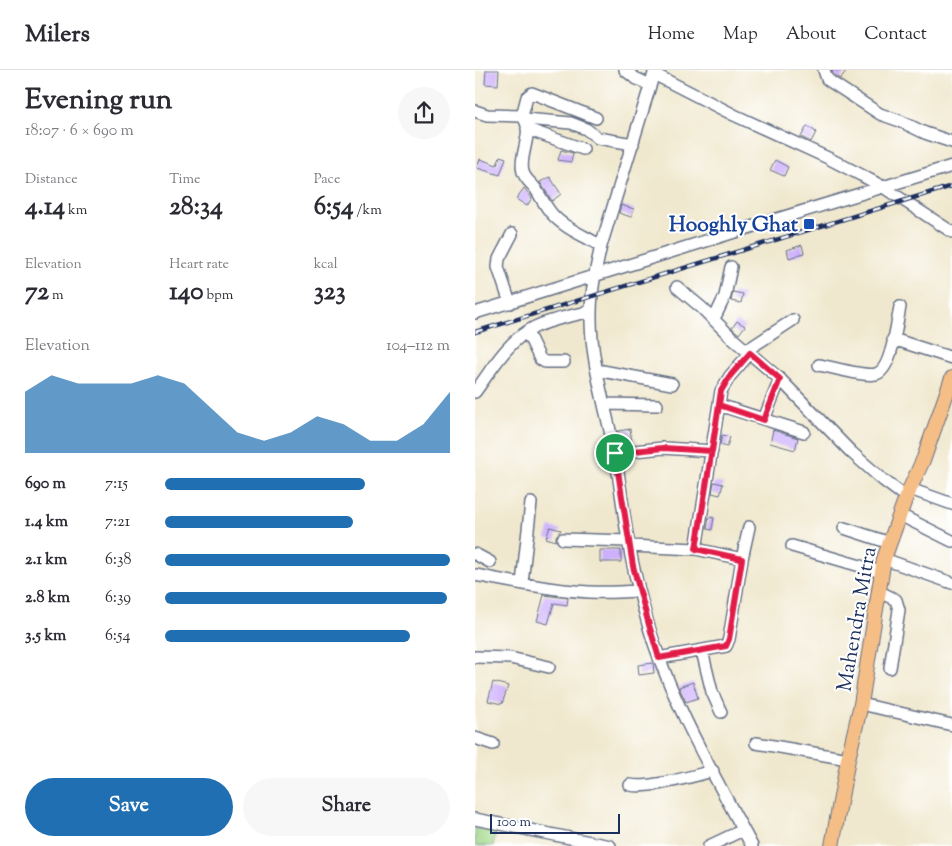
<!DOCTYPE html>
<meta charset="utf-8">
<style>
body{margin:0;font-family:"Sorts Mill Goudy",serif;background:#f7f7f7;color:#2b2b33;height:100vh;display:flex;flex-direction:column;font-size:19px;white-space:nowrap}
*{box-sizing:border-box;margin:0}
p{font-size:16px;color:#7c7c81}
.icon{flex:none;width:28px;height:28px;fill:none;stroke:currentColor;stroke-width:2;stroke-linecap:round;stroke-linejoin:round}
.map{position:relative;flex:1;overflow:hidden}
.panel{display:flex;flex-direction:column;background:#fff;width:475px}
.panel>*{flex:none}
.scale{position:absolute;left:15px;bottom:12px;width:130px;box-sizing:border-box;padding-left:5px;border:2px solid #1b2f5e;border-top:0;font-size:14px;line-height:18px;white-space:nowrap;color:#1b2f5e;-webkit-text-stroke:4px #fff;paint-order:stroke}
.pin{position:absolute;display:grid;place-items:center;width:42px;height:42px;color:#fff;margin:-21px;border:2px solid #fff;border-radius:50%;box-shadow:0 1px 5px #0007}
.round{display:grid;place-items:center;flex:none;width:52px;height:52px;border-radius:26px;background:#f7f7f7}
.summary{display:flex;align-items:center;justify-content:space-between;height:85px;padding:0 25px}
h1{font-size:28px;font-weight:700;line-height:38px}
.metrics{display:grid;grid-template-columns:repeat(3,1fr);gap:8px;height:85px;padding:5px 25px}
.metrics div{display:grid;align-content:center}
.metrics b{font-size:25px;font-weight:700}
.metrics small{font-size:14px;font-weight:400}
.metrics p{font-size:14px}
.chart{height:140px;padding:10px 25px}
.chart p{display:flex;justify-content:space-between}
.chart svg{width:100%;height:90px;margin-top:5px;fill:#1f6fb2;opacity:.7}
.cta{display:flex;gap:10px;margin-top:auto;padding:10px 25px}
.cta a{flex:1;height:58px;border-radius:30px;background:#1f6fb2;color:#fff;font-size:20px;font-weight:700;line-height:58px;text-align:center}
.cta a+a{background:#f7f7f7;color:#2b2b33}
ul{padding:0 25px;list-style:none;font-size:16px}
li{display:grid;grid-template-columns:80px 60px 1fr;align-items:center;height:38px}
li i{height:12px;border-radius:6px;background:#1f6fb2}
header{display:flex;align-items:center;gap:30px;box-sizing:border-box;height:70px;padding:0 25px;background:#fff;border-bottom:1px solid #e1e1e2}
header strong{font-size:24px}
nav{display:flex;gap:28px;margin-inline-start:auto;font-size:18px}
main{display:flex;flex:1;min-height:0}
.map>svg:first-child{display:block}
.green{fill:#a1d788;stroke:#5e8373}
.building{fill:#cdb0fc}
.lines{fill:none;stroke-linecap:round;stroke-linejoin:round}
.minor-casing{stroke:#667085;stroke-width:14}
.major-casing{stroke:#667085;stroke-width:16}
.minor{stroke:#fff;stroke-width:11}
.major{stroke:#f6be87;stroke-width:14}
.rail-casing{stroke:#1b2f5e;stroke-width:4.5}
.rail{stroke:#fff;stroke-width:2.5;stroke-dasharray:8;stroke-linecap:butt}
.route-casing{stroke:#fff;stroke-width:10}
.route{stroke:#e11d48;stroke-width:6}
.transit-dot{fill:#1a4fb4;stroke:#fff;stroke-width:2}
.labels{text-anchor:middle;stroke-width:4;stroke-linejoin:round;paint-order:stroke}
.transit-label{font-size:21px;font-weight:bold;fill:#164399;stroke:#fff;text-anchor:end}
.street-label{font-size:21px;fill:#1b2f5e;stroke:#fff}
</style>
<header>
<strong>Milers</strong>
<nav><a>Home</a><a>Map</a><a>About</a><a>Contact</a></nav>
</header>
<main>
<section class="panel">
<div class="summary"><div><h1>Evening run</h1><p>18:07 · 6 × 690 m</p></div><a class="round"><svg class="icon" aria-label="share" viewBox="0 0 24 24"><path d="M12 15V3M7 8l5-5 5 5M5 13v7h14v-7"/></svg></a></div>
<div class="metrics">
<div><p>Distance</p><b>4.14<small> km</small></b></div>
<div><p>Time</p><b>28:34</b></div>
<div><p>Pace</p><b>6:54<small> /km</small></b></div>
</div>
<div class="metrics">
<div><p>Elevation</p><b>72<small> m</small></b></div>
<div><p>Heart rate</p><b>140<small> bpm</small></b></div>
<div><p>kcal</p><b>323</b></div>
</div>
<div class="chart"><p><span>Elevation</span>104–112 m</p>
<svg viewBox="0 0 160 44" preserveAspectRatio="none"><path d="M0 44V14L10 6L20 10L30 10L40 10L50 6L60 10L70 22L80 34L90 38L100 34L110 26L120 30L130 38L140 38L150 30L160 14V44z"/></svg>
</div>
<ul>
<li><b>690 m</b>7:15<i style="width:70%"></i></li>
<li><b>1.4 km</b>7:21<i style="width:66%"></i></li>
<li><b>2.1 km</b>6:38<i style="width:100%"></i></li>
<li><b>2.8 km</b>6:39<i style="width:99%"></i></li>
<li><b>3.5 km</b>6:54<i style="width:86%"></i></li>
</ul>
<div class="cta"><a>Save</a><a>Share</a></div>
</section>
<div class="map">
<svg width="477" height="776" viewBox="0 0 477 776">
<rect width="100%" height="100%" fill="#fff"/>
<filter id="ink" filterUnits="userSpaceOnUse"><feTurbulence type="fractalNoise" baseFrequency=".02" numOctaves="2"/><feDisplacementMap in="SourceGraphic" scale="10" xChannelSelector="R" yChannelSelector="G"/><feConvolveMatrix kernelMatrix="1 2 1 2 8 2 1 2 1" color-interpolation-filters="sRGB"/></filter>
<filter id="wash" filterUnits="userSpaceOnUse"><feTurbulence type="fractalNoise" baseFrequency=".0096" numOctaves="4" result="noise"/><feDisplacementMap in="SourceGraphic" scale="20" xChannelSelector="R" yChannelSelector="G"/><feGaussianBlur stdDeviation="1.12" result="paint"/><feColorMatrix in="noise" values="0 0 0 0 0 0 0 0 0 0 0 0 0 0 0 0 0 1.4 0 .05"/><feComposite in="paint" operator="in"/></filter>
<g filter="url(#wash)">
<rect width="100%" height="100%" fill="#f0e8ce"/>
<path class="green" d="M0,758L21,762L18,776H0Z"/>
<g id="blocks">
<path class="building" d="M11,0H24L23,15L10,14Z
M357,0H372L365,9L358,4Z
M332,56L341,62L336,72L326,67Z
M86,80L98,83L96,92L83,90Z
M25,86L31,88L25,105L2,98L5,89L22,95Z
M300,90L313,97L309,106L295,100Z
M75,107L86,124L77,131L65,112Z
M49,118L57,128L52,136L41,129Z
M146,135L159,139L156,147L144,143Z
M327,175L329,183L314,188L312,180Z
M258,222L268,224L266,233L256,231Z
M262,251L270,256L264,264L257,258Z
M155,359L157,373L146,375L143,361Z
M298,360L323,368L320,380L295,373Z
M247,365L255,367L252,377L245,375Z
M239,412L248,414L245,425L237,423Z
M234,447L239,448L237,460L232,459Z
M75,457L86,460L81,466V471L71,468Z
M125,480H146V492H125Z
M69,525L93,528L92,535L79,533L73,554L62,551Z
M178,593L179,603L164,605L163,595Z
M18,612L33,616L27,634L13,631Z
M218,612L223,628L211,632L204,617Z"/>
</g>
</g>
<g filter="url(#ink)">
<use href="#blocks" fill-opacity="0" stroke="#667085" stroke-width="1"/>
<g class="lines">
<g class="minor-casing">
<path id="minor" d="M150,0L160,8L175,15
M180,0L126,176C121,198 116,220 116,243C115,291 131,337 140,384C145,412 148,441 153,470C158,498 165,526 173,554C196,632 239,705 277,776
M349,0L352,9L356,12L405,44L425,51L450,63L477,72
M179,4L259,45L353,88L386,105L408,117L477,162
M0,41L12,45L47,46C61,60 43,85 48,102C50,109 56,113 60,118C66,127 70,136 77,144C89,158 110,166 126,176
M47,46L52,27L57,23L121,48
M50,49L96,53L111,59L123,68L158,74
M52,59L108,79
M202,217L227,238L258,269L305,309L376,382L408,410L431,427
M35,233L23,197L24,189L37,164
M0,243L279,156L477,96
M239,249L250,226L256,197
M52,262L65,289L70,292H89
M418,269L477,288
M272,280L318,250
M344,295C357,297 390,307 401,304C417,300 422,251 425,237
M122,300L197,314
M0,322C17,299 33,270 60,257C77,249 97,246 116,241
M129,334L182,335
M244,335L329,362
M289,349L305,309
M140,383L188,378L237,381
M435,419L477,434
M425,445L477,471
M369,458L415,473
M88,469L153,471
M154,476L221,479L267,489
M317,476L406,502
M221,479L246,321L255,306L275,283
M0,484L15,492
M409,489L477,513
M0,505C38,512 76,520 114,522C131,523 148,522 164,521
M47,513L56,433
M403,521L421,530L424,540L415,598
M227,581L237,622L246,642
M0,587L35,588L74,597
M184,588L251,576L254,569L267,489L274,457
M386,634L477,655
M0,668L18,674
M281,673L373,689
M155,715C175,719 217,706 238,701
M0,749L135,776
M234,776L268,760"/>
</g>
<g class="major-casing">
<path id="major" d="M357,776L373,689L386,634L409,489L431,427L449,388L477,308"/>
</g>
<use href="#minor" class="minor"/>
<use href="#major" class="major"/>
<g class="rail-casing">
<path id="rail" d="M0,262L477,116"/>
</g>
<use href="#rail" class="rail"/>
</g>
</g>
<g class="lines" filter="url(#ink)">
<g class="route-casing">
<path id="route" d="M140,383L158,496L174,555L184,588L251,576L254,569L267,489L221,479L244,335L289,350L305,309L275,283L255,306L246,321L237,381L188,378L140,383"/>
</g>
<use href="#route" class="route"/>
</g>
<rect class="transit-dot" x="328" y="148" width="12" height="12" rx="2.5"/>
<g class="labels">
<g class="transit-label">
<text x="323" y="161">Hooghly Ghat</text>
</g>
<g class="street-label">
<text transform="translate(381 549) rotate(-80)" y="7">Mahendra Mitra</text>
</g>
</g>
</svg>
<div class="scale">100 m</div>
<div class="pin" style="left:140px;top:383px;background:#1e9e55"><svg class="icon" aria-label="arrive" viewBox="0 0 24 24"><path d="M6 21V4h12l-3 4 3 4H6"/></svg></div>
</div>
</main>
